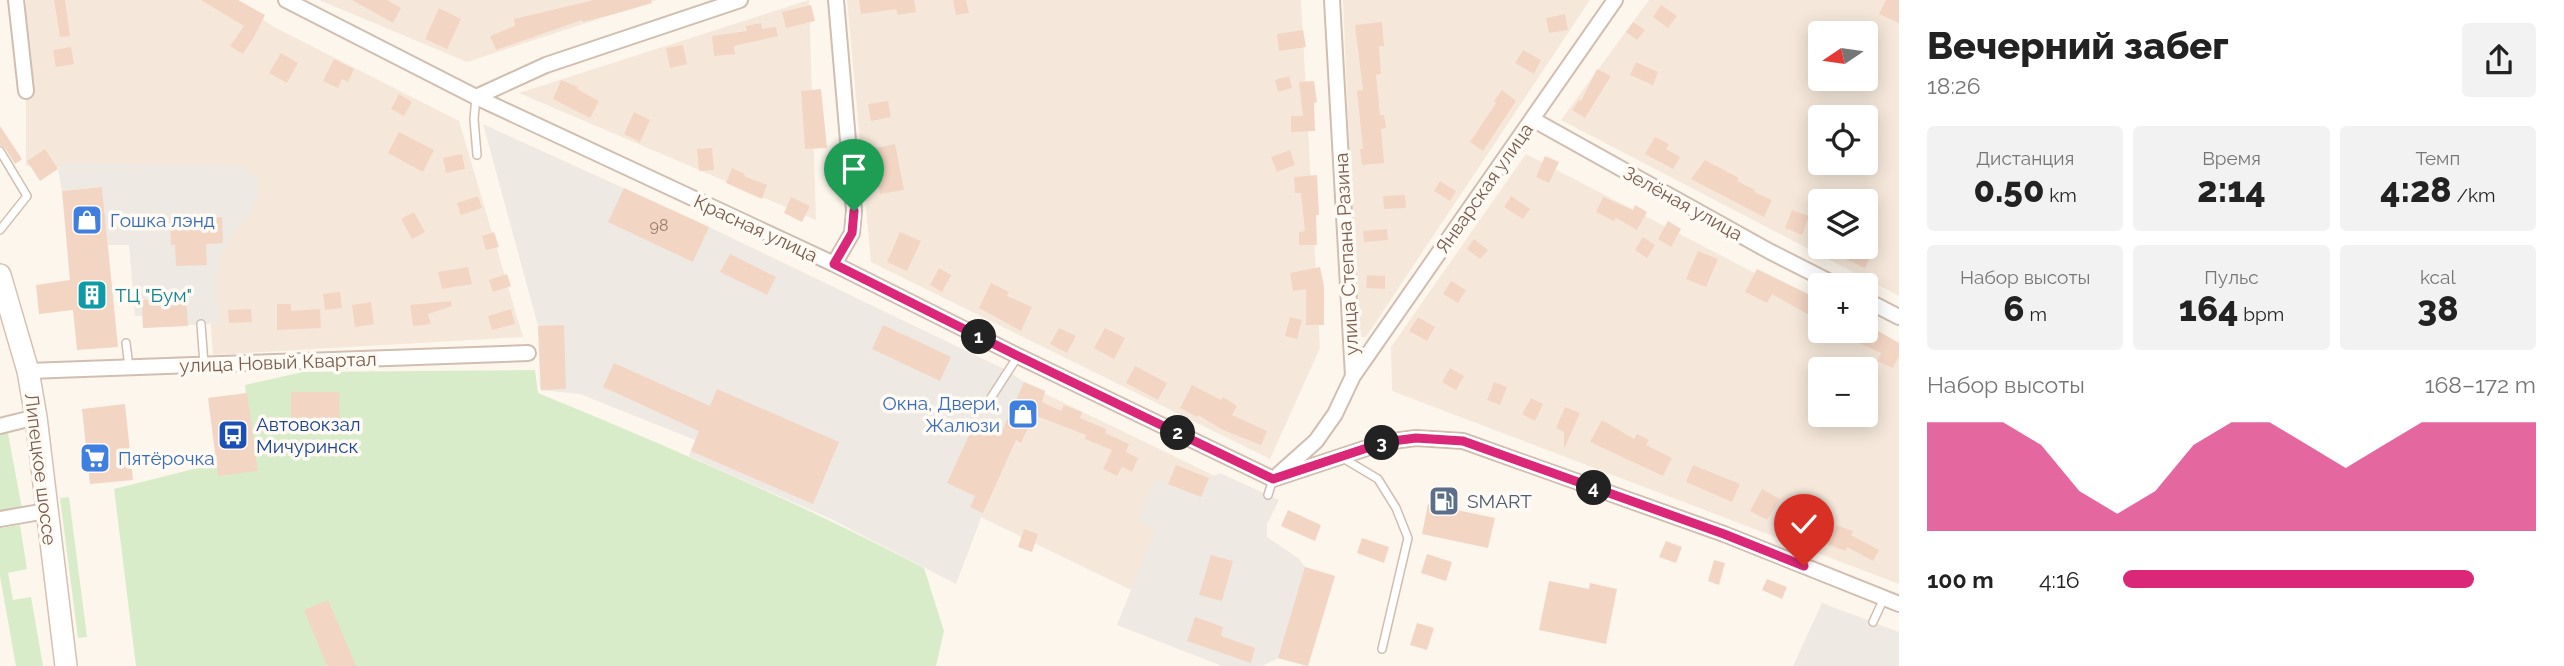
<!DOCTYPE html>
<html lang="ru">
<meta charset="utf-8">
<style>
body{margin:0;font-family:Raleway,sans-serif;background:#f2f2f2;color:#222;height:100vh;display:flex;flex-direction:column;font-size:26px;white-space:nowrap}
*{box-sizing:border-box;margin:0}
p{font-size:23px;color:#767676}
.icon{flex:none;width:38px;height:38px;fill:none;stroke:currentColor;stroke-width:2;stroke-linecap:round;stroke-linejoin:round}
.map{position:relative;flex:1;overflow:hidden}
.drawer{display:flex;flex-direction:column;background:#fff;width:665px}
.drawer>*{flex:none}
.needle{width:46px;rotate:257deg}
.tools{position:absolute;left:1808px;top:21px;display:grid;gap:14px}
.tools a{display:grid;place-items:center;width:70px;height:70px;border-radius:7px;background:#fff;box-shadow:0 4px 18px #0003;font-size:35px}
.pin{position:absolute;display:grid;place-items:center;width:60px;height:60px;color:#fff;margin:-72px -30px;border-radius:50% 50% 50% 0;rotate:-45deg;box-shadow:0 0 7px #0007}
.pin .icon{rotate:45deg}
.km{position:absolute;width:35px;height:35px;margin:-18px;border-radius:50%;background:#222;color:#fff;font-size:19px;line-height:35px;text-align:center}
.round{display:grid;place-items:center;flex:none;width:74px;height:74px;border-radius:7px;background:#f2f2f2}
.summary{display:flex;align-items:center;justify-content:space-between;height:119px;padding:0 28px}
h1{font-size:38px;font-weight:800;line-height:52px}
.stats{display:grid;grid-template-columns:repeat(3,1fr);gap:10px;height:119px;padding:7px 28px}
.stats div{display:grid;align-content:center;border-radius:7px;background:#f2f2f2;text-align:center}
.stats b{font-size:35px;font-weight:800}
.stats small{font-size:19px;font-weight:400}
.stats p{font-size:19px}
.chart{height:196px;padding:14px 28px}
.chart p{display:flex;justify-content:space-between}
.chart svg{width:100%;height:126px;margin-top:7px;fill:#db2777;opacity:.7}
ul{padding:0 28px;list-style:none;font-size:23px}
li{display:grid;grid-template-columns:112px 84px 1fr;align-items:center;height:52px}
li i{height:18px;border-radius:9px;background:#db2777}
main{display:flex;flex:1;min-height:0}
.map>svg:first-child{display:block}
.residential{fill:#f5e8da;fill-rule:evenodd}
.industrial{fill:#efe9e4}
.green{fill:#d8ecc9}
.building{fill:#f3d5c3}
.lines{fill:none;stroke-linecap:round;stroke-linejoin:round}
.lane-casing{stroke:#d1beb0;stroke-width:10}
.street-casing{stroke:#d1beb0;stroke-width:18}
.secondary-casing{stroke:#d6c0b0;stroke-width:24}
.lane{stroke:#fff;stroke-width:7}
.street{stroke:#fff;stroke-width:14}
.secondary{stroke:#fff;stroke-width:21}
.route-casing{stroke:#fff;stroke-width:14}
.route{stroke:#db2777;stroke-width:9}
.labels{text-anchor:middle;stroke-width:7;stroke-linejoin:round;paint-order:stroke}
.number-label{font-size:16px;fill:#987a6a}
.street-label{font-size:19px;fill:#7a5c4d;stroke:#fffaf3}
.shop-label{font-size:19px;fill:#366cbe;stroke:#fffaf3;text-anchor:start}
.culture-label{font-size:19px;fill:#0d838f;stroke:#fffaf3;text-anchor:start}
.transit-label{font-size:19px;fill:#164399;stroke:#fffaf3;text-anchor:start}
.service-label{font-size:19px;fill:#4e5e75;stroke:#fffaf3;text-anchor:start}
</style>
<main>
<div class="map">
<svg width="1899" height="666" viewBox="0 0 1899 666">
<rect width="100%" height="100%" fill="#fdf6ec"/>
<path class="residential" d="M26,0H233L276,28L459,121L523,337L213,355L200,173L26,166Z
M319,0H657L467,62Z
M809,0L816,220L519,93Z
M847,0H1301L1320,348L1270,459L871,262Z
M1343,0H1590L1366,337H1357Z
M1649,0H1899V296L1561,120ZM1820,33H1866V79H1820ZM1820,117H1866V163H1820ZM1820,201H1866V247H1820Z
M1526,154L1820,307V331H1865L1899,348V584L1392,391L1391,347ZM1820,369H1866V415H1820Z
M1021,382L1248,492L1187,617L960,507Z"/>
<path class="industrial" d="M483,124L709,227L1008,371L1024,382L1045,391L1021,443L1016,441L983,513L956,584L831,519L689,456L695,440L580,394L540,390L538,326Z
M66,163L243,166L257,179L258,195L250,216L231,237L220,257L217,287L220,323L143,328L142,316H135L129,245H108L102,187L62,191L58,169Z
M1220,473L1279,500L1267,524V537L1298,558L1305,567L1335,576L1308,666L1278,658L1262,666H1222L1117,625L1155,530L1137,519L1156,478L1201,496L1209,478Z
M1822,603L1899,632V666H1793Z"/>
<path class="green" d="M535,370L538,393C669,447 798,502 924,568L944,631L936,666H136L114,489L253,454L245,385L303,372Z
M8,433L22,509L0,512V434Z
M69,497L87,637L78,638L60,498Z
M20,525L27,569L8,573L13,600L31,597L43,666H16L0,576V528Z"/>
<path class="building" d="M54,0H65L70,36L60,37Z
M201,0H238L265,15L254,37L243,54L230,46L244,26Z
M352,0H387L401,8L393,23Z
M594,0H651L652,3L618,13L583,22L582,20L496,50L490,36L515,26L514,19Z
M859,0H914L916,12L898,15L896,9L861,14Z
M953,0H966L969,13L956,15Z
M1886,0H1899V23L1879,14Z
M811,5L815,21L786,28L782,12Z
M1661,5L1677,16L1668,28L1653,17Z
M439,8L461,19L447,49L425,39Z
M1565,14L1568,30L1549,33L1546,18Z
M1382,22L1384,46H1379L1381,74L1376,75L1380,115H1384L1386,128L1381,129L1384,163L1362,165L1360,149H1363L1357,91L1363,90L1355,25Z
M1633,22L1645,30L1637,40L1626,32Z
M761,23L762,29L776,27L778,36L734,46L735,54L714,56L712,36L747,31L746,26Z
M1303,30L1306,47L1279,51L1277,34Z
M683,45L687,64L670,68L666,48Z
M71,47L74,64L56,67L53,50Z
M1523,50L1541,60L1534,74L1515,63Z
M281,53L298,63L287,83L269,73Z
M334,59L354,69L348,82L342,79L338,88L323,81Z
M1636,62L1658,72L1653,85L1630,75Z
M1597,69L1611,76L1585,118L1572,110L1579,100L1581,101Z
M1289,76L1292,88L1278,92L1275,80Z
M561,80L578,87L577,89L599,101L590,118L553,99Z
M1314,81L1317,102L1314,103L1315,131L1291,132V116H1303L1299,82Z
M821,89L827,148L805,149L801,91Z
M1502,90L1516,101L1483,151L1470,142L1496,103L1494,101Z
M399,94L412,102L404,116L391,109Z
M888,101L891,117L871,121L868,104Z
M634,112L650,120L640,142L624,134Z
M0,126L22,159L15,164L5,148L0,145Z
M399,132L434,150L423,172L388,153Z
M1655,137L1669,144L1666,149L1680,157L1673,169L1645,154Z
M895,144L904,190L880,194L877,176L881,175L876,148Z
M712,148L714,170L699,171L697,149Z
M45,149L58,169L40,181L27,161Z
M1290,150L1295,165L1277,172L1271,157Z
M462,154L465,169L446,173L443,158Z
M1545,156L1559,162L1549,183L1536,177Z
M1705,160L1739,178L1737,181L1755,190L1754,192L1772,200L1764,217L1691,179Z
M732,168L745,174L744,176L767,185L762,199L726,183Z
M1317,175L1319,215H1316L1317,245H1299V232L1305,231L1301,193H1295L1294,177Z
M1440,181L1456,191L1450,201L1434,191Z
M102,187L118,347L77,350L73,310L39,314L36,285L70,280L62,191Z
M624,188L709,227L693,262L608,222Z
M1405,195L1406,208L1384,209L1383,196Z
M478,196L482,208L461,215L457,203Z
M1511,196L1530,209L1523,219L1504,207Z
M791,197L810,206L802,222L784,213Z
M1603,197L1633,210L1635,205L1647,212L1637,230L1616,218L1614,221L1596,212Z
M1792,210L1809,216L1802,235L1785,228Z
M414,212L425,232L412,239L401,219Z
M222,217L223,243L206,244L207,265L176,266L175,245H171L170,219Z
M1668,221L1681,229L1671,247L1658,239Z
M1387,229L1388,240L1364,242L1363,231Z
M494,232L499,247L486,250L482,236Z
M900,232L921,241L907,271L887,262Z
M1643,237L1655,245L1647,258L1635,250Z
M1474,239L1488,250L1480,259L1467,249Z
M1820,247H1866L1873,250L1865,268Z
M1698,251L1718,259L1706,287L1686,279Z
M730,254L776,277L767,295L720,272Z
M468,267L472,284L442,289L438,272Z
M1320,267L1324,286V325H1306V289L1293,291L1290,273Z
M939,268L951,275L942,292L930,285Z
M1757,269L1820,300V321L1772,294L1767,303L1745,292Z
M507,274L511,286L493,292L489,280Z
M1367,275L1385,276V289L1366,288Z
M1451,281L1466,290L1458,303L1443,294Z
M991,283L1009,292L1007,296L1032,307L1021,331L979,308Z
M340,292L342,308L325,310L323,294Z
M186,298L188,326L143,328L142,300Z
M451,301L452,306L428,314L431,324L413,326L410,305Z
M371,302L374,324L355,327L352,305Z
M277,304H291V311L320,309L321,328L277,330Z
M251,309L252,322L229,323L228,310Z
M511,309L515,324L492,330L488,316Z
M1290,317L1302,320L1297,339L1285,336Z
M1418,317L1435,327L1427,341L1409,331Z
M1866,324L1899,343V356L1893,368L1877,361L1881,353L1857,342L1862,331H1866Z
M564,325L566,389L541,390L538,326Z
M883,325L951,357L940,381L872,349Z
M1059,328L1076,336L1067,353L1050,344Z
M1105,328L1125,338L1114,359L1094,348Z
M614,363L710,406L717,389L839,442L813,504L691,451L699,431L603,387Z
M1135,366L1167,383L1158,400L1126,383Z
M1450,368L1464,376L1456,390L1442,382Z
M1024,382L1045,391L1042,402L1061,411L1064,405L1082,412L1080,418L1106,429L1105,433L1129,444L1126,452L1138,458L1132,472L1122,467L1117,476L1103,469L1112,450L1085,439L1086,435L1034,415L1021,443L1016,440L983,513L970,507L975,496L947,483L976,420L1002,431Z
M1494,382L1507,387L1500,405L1487,400Z
M1192,385L1221,400L1223,397L1237,406L1232,415L1267,431L1261,445L1223,430L1198,415L1197,417L1180,408Z
M291,392H339L340,423H291Z
M247,393L258,471L218,476L208,398Z
M1531,398L1543,404L1535,421L1522,414Z
M125,404L133,480L90,484L82,409Z
M1565,407L1580,413L1564,449V432L1556,428Z
M1602,420L1634,439L1637,434L1649,440L1646,445L1672,458L1663,476L1590,442Z
M1176,465L1209,478L1201,497L1168,484Z
M1693,465L1740,484L1732,502L1686,482Z
M1762,489L1780,499L1767,520L1750,511Z
M1428,504L1495,518L1488,548L1422,534Z
M1288,510L1321,525L1315,541L1281,526Z
M1809,520L1834,531L1836,525L1853,531L1851,535L1879,550L1873,561L1847,547L1846,551L1829,545L1804,532Z
M1024,529L1038,534L1032,552L1018,547Z
M1362,538L1389,547L1384,563L1357,553Z
M1666,541L1682,547L1676,563L1659,557Z
M1427,554L1452,562L1446,581L1421,573Z
M1211,555L1233,561L1222,601L1199,595Z
M1714,560L1725,563L1719,585L1708,581Z
M1305,567L1335,576L1308,666L1278,658Z
M1767,579L1787,587L1782,599L1762,590Z
M1549,581L1589,589L1590,583L1617,589L1606,644L1539,630Z
M328,600L356,666H327L304,610Z
M1195,617L1223,627L1221,636L1255,648L1251,663L1187,641Z
M1417,623L1434,628L1427,650L1410,645Z"/>
<g class="lines">
<g class="lane-casing">
<path id="lane" d="M476,97L474,119L477,155
M0,151L27,196L0,230
M201,324L204,364
M126,343L129,367
M987,404L1018,356
M1341,457L1378,479L1396,508L1408,538L1382,649
M1268,495L1273,479
M1873,622L1884,598"/>
</g>
<g class="street-casing">
<path id="street" d="M16,0L26,91
M286,0L476,97L834,264L1018,356L1273,479L1385,442L1416,438L1463,441L1724,534L1899,604
M476,97L546,65L740,0
M1532,119L1769,251L1836,285
M834,264L852,233L854,211L836,0
M1866,300L1899,317
M28,371L528,353
M1353,376L1615,0
M0,426L36,417
M1279,474L1316,441L1335,414L1353,376L1332,0
M0,519L46,511"/>
</g>
<g class="secondary-casing">
<path id="secondary" d="M0,275L28,371L36,417L66,666"/>
</g>
<use href="#lane" class="lane"/>
<use href="#street" class="street"/>
<use href="#secondary" class="secondary"/>
</g>
<g class="lines">
<g class="route-casing">
<path id="route" d="M854,211L852,233L834,264L1018,356L1273,479L1385,442L1416,438L1463,441L1724,534L1804,566"/>
</g>
<use href="#route" class="route"/>
</g>
<defs>
<g id="shop-square" transform="scale(1.575)"><rect x="-9" y="-9" width="18" height="18" rx="4" fill="#3f7fe0" stroke="#fffaf3"/><path d="M-5-2.5h2.3a2.7 3.5 0 0 1 5.4 0H5L5.5 6h-11ZM-1.5-2.5h3a1.5 2.3 0 0 0-3 0Z" fill="#fff"/></g>
<g id="building-square" transform="scale(1.575)"><rect x="-9" y="-9" width="18" height="18" rx="4" fill="#0f9aa8" stroke="#fffaf3"/><path d="M-4-6H4V6H1V3H-1V6H-4ZM-2.5-4.3h1.7v1.8h-1.7ZM.8-4.3h1.7v1.8H.8ZM-2.5-1h1.7V.8h-1.7ZM.8-1h1.7V.8H.8Z" fill="#fff"/></g>
<g id="bus-square" transform="scale(1.575)"><rect x="-9" y="-9" width="18" height="18" rx="4" fill="#1a4fb4" stroke="#fffaf3"/><path d="M-5-6H5V4H4V6H2V4H-2V6H-4V4H-5ZM-3.5-4V0h7V-4ZM-3.5 1.2v1.5H-2V1.2ZM2 1.2v1.5H3.5V1.2Z" fill="#fff"/></g>
<g id="supermarket-square" transform="scale(1.575)"><rect x="-9" y="-9" width="18" height="18" rx="4" fill="#3f7fe0" stroke="#fffaf3"/><path d="M-6-5.5h2.5l.6 2H6L4.5 2H-2.5L-4.4-4H-6ZM-1.5 3.2a1.3 1.3 0 1 0 .1 0ZM3 3.2a1.3 1.3 0 1 0 .1 0Z" fill="#fff"/></g>
<g id="fuel-square" transform="scale(1.575)"><rect x="-9" y="-9" width="18" height="18" rx="4" fill="#5c6f8a" stroke="#fffaf3"/><path d="M-5.5-6h7V0h2V4h1.3V-2.5L3-4.5l.8-.8L6-3V5H2.5V1h-1V6h-7ZM-4.2-4.7v3.2H.2V-4.7Z" fill="#fff"/></g>
</defs>
<g fill-rule="evenodd">
<use href="#shop-square" x="87" y="220"/>
<use href="#building-square" x="92" y="295"/>
<use href="#shop-square" x="1023" y="414"/>
<use href="#bus-square" x="233" y="435"/>
<use href="#supermarket-square" x="95" y="458"/>
<use href="#fuel-square" x="1444" y="501"/>
</g>
<g class="labels">
<g class="number-label">
<text x="659" y="231">98</text>
</g>
<g class="street-label">
<text transform="translate(1484 188) rotate(-55)" y="7">Январская улица</text>
<text transform="translate(1683 203) rotate(29)" y="7">Зелёная улица</text>
<text transform="translate(756 228) rotate(25)" y="7">Красная улица</text>
<text transform="translate(1346 254) rotate(-93)" y="7">улица Степана Разина</text>
<text transform="translate(278 362) rotate(-2)" y="7">улица Новый Квартал</text>
<text transform="translate(41 469) rotate(83)" y="7">Липецкое шоссе</text>
</g>
<g class="shop-label">
<text x="110" y="227">Гошка лэнд</text>
<text x="1000" y="410" text-anchor="end">Окна, Двери,<tspan x="1000" dy="22">Жалюзи</tspan></text>
<text x="118" y="465">Пятёрочка</text>
</g>
<g class="culture-label">
<text x="115" y="302">ТЦ "Бум"</text>
</g>
<g class="transit-label">
<text x="256" y="431">Автовокзал<tspan x="256" dy="22">Мичуринск</tspan></text>
</g>
<g class="service-label">
<text x="1467" y="508">SMART</text>
</g>
</g>
</svg>
<div class="tools">
<a><svg class="needle" viewBox="-14 -14 28 28"><path d="M0-13l5 13h-10z" fill="#e53935"/><path d="M0 13l5-13h-10z" fill="#767676"/></svg></a>
<a><svg class="icon" aria-label="locate" viewBox="0 0 24 24"><circle cx="12" cy="12" r="6"/><path d="M12 2v4M12 18v4M2 12h4M18 12h4"/></svg></a>
<a><svg class="icon" aria-label="layers" viewBox="0 0 24 24"><path d="M12 4l9 5-9 5-9-5zM3 14l9 5 9-5"/></svg></a>
<a>+</a>
<a>−</a>
</div>
<div class="pin" style="left:854px;top:211px;background:#1e9e55"><svg class="icon" aria-label="arrive" viewBox="0 0 24 24"><path d="M6 21V4h12l-3 4 3 4H6"/></svg></div>
<div class="pin" style="left:1804px;top:566px;background:#d93025"><svg class="icon" aria-label="check" viewBox="0 0 24 24"><path d="M5 12l5 5 9-10"/></svg></div>
<b class="km" style="left:979px;top:337px">1</b>
<b class="km" style="left:1178px;top:433px">2</b>
<b class="km" style="left:1382px;top:443px">3</b>
<b class="km" style="left:1594px;top:488px">4</b>
</div>
<section class="drawer">
<div class="summary"><div><h1>Вечерний забег</h1><p>18:26</p></div><a class="round"><svg class="icon" aria-label="share" viewBox="0 0 24 24"><path d="M12 15V3M7 8l5-5 5 5M5 13v7h14v-7"/></svg></a></div>
<div class="stats">
<div><p>Дистанция</p><b>0.50<small> km</small></b></div>
<div><p>Время</p><b>2:14</b></div>
<div><p>Темп</p><b>4:28<small> /km</small></b></div>
</div>
<div class="stats">
<div><p>Набор высоты</p><b>6<small> m</small></b></div>
<div><p>Пульс</p><b>164<small> bpm</small></b></div>
<div><p>kcal</p><b>38</b></div>
</div>
<div class="chart"><p><span>Набор высоты</span>168–172 m</p>
<svg viewBox="0 0 160 44" preserveAspectRatio="none"><path d="M0 44V6L10 6L20 6L30 14L40 30L50 38L60 30L70 14L80 6L90 6L100 14L110 22L120 14L130 6L140 6L150 6L160 6V44z"/></svg>
</div>
<ul>
<li><b>100 m</b>4:16<i style="width:85%"></i></li>
</ul>
</section>
</main>
